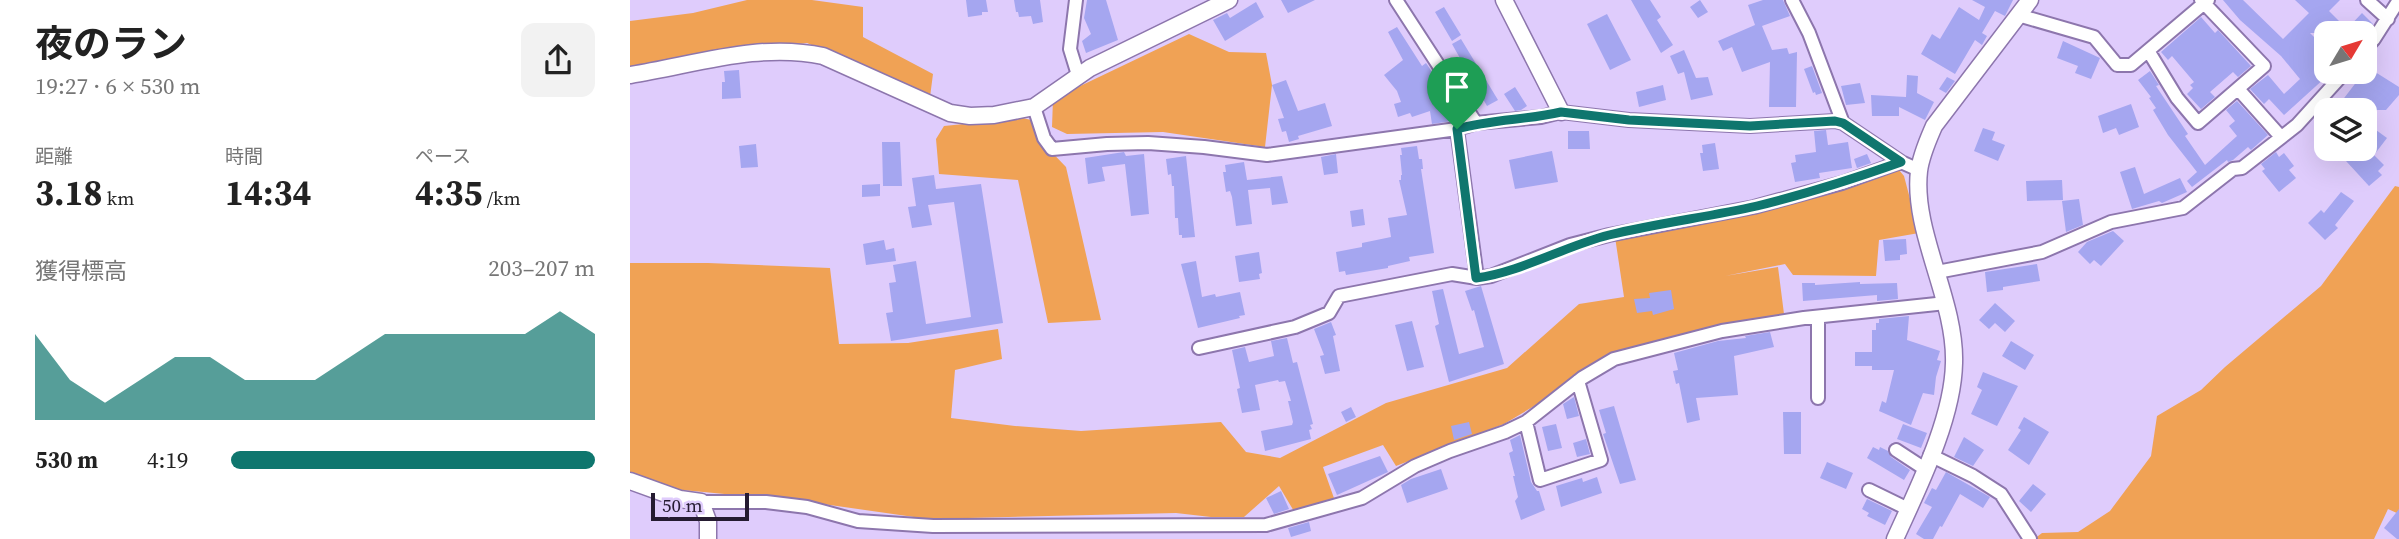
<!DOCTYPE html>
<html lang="ja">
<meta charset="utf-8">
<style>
body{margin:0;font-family:"Source Serif 4","Noto Sans JP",serif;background:#f2f2f2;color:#222;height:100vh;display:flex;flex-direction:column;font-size:26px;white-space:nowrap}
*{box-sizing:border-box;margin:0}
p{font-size:23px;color:#767676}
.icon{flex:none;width:38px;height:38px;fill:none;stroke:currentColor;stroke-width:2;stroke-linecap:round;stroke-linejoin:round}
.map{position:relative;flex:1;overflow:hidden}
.drawer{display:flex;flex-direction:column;background:#fff;width:630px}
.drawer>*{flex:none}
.needle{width:46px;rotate:52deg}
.fabs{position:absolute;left:1684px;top:21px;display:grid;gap:14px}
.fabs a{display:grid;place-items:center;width:63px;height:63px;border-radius:14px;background:#fff;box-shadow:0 7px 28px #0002;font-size:35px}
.scale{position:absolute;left:21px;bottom:18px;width:98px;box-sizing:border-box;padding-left:7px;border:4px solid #251b31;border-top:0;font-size:19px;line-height:24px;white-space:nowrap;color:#251b31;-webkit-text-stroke:5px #dfccfc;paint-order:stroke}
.pin{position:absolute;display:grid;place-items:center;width:60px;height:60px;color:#fff;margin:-72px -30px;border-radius:50% 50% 50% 0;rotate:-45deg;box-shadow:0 0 7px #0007}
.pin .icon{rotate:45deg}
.round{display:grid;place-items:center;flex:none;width:74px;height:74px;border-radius:14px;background:#f2f2f2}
.summary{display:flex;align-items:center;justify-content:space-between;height:119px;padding:0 35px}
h1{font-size:38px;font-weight:700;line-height:52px}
.figures{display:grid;grid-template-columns:repeat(3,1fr);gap:10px;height:119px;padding:7px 35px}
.figures div{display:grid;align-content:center}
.figures b{font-size:35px;font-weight:700}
.figures small{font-size:19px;font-weight:400}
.figures p{font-size:19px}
.chart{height:196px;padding:14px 35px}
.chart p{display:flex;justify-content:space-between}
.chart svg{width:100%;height:126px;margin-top:7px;fill:#0f766e;opacity:.7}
ul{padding:0 35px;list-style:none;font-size:23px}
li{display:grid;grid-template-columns:112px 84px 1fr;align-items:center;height:52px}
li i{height:18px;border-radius:9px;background:#0f766e}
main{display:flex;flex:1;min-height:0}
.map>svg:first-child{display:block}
.green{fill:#f0a255}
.building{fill:#a5a6f0}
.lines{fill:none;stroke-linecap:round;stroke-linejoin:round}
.street-casing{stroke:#8d76ad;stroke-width:16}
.secondary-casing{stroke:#8d76ad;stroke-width:19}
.street{stroke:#fff;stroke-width:12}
.secondary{stroke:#fff;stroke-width:16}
.route-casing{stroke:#fff;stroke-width:14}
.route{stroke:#0f766e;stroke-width:9}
</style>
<main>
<section class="drawer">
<div class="summary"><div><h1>夜のラン</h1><p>19:27 · 6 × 530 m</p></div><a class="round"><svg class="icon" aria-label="share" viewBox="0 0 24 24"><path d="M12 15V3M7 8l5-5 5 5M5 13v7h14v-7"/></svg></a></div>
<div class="figures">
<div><p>距離</p><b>3.18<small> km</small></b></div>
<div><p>時間</p><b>14:34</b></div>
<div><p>ペース</p><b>4:35<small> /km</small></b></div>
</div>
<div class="chart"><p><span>獲得標高</span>203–207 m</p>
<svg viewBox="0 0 160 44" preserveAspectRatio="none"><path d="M0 44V14L10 30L20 38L30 30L40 22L50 22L60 30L70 30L80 30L90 22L100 14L110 14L120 14L130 14L140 14L150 6L160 14V44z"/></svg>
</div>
<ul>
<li><b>530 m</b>4:19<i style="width:100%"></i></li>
</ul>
</section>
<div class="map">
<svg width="1769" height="539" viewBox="0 0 1769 539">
<rect width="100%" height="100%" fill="#dfccfc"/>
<path class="green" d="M117,0H182L233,7V37L303,74L300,97L177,43L0,67V21L63,13Z
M559,34L599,52L636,53L642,85L635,147L533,132L437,134L422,127L423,99Z
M393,118L405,121L410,140L436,167L471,320L418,323L388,180L309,174L306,139L314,126Z
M1269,170L1274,176L1289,233L1249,240L1246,276L1163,275L1155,264L1095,276L1148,267L1154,314L968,368L874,424L766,466L753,445L693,467L705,501L665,513L649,486L614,517H581L546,513L298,519L179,502L0,485V263H78L200,268L209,344L278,343L368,329L372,359L325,370L321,418L385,426L451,431L591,422L616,452L650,458L756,403L877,368L949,304L994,297L985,237L1151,204Z
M1765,186L1769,187V514L1758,509L1744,539H1404L1412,533L1448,532L1480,511L1521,456L1527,416L1571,390L1595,367L1691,286Z"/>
<path class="building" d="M336,0H356L358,12H352V15L338,17Z
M384,0H410L413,22L403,24L401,16L389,17L388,12H386Z
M457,0H476L488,40L456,53L452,41L461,34L454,18Z
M651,0H685L658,13Z
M1001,0H1020L1031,17L1027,20L1043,45L1031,53Z
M1070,0L1078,12L1068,18L1060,7Z
M1133,0H1153L1160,16L1132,26L1142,50L1157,48L1159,54L1167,52L1166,107H1139L1140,62L1112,72L1102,47L1093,51L1088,41L1125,25L1118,5Z
M1342,0H1383L1375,16L1365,11L1352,33L1357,36L1352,45L1345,40L1325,74L1291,54L1302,34L1310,39L1329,7L1349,20L1355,7Z
M1593,0H1613L1653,39L1679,13L1665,0H1710L1699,11L1717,29L1732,13L1743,24L1737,33H1680L1696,49V77L1654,115L1639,99L1634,104L1620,89L1638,75L1654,94L1670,79L1651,56L1610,20Z
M626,2L634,17L595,41L583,20L597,13L600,18Z
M814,7L831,35L822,41L805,12Z
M977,14L1001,60L980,70L957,24Z
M1571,17L1585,33L1588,30L1621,66L1608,77L1603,72L1580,92L1585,97L1571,109L1557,94L1563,88L1560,85L1564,82L1542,56L1538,60L1531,52Z
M767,27L792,66L796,63L819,97L822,121L802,124L800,111L782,117L780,113L768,117L764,104L771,102L767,91L754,75L773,60L758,32Z
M831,39L868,100L857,106L822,44Z
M1433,41L1470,58L1461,79L1445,73L1448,66L1427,58Z
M1054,50L1066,78L1078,77L1083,95L1061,100L1054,72L1048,74L1040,56Z
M1734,65L1769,87V95L1756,110H1705L1734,72Z
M1182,66L1192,93L1186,95L1185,92L1183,93L1174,69Z
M109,70L111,98L92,99V82H95L94,71Z
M1520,71L1529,85L1526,86L1558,134L1555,136L1575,165L1607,136L1599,126L1605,121L1596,110L1607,101L1638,135L1621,150L1618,147L1603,160L1598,162L1597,160L1562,187L1557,181L1567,172L1538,135L1523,110L1526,108L1519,98L1521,97L1508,80Z
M1277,75L1288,76L1287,93L1304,102L1295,120L1269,107V116H1242L1241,95L1276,97Z
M1317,77L1325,81L1316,93L1309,89Z
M656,80L668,111L695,103L702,126L668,136L669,139L659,142L656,131L652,132L648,119L654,118L642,85Z
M1230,83L1235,103L1216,105L1211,86Z
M1033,85L1036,100L1009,107L1006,92Z
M885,87L897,106L891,110L885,111L874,94Z
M1501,104L1509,127L1489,135L1486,128L1473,133L1468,116Z
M1353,128L1365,132L1362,140L1375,145L1368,161L1344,151Z
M1734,128L1743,135L1746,130L1757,138L1744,155L1754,165L1748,171L1752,175L1739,186L1705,149H1734Z
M1196,130L1198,145L1218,142L1222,168L1189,173L1190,178L1165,182L1161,163L1166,162L1165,155L1186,152L1184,131Z
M938,131H959L960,149H938Z
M252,142H270L272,186H253Z
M1085,143L1089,169L1073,171L1070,153H1073L1072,145Z
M126,144L128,167L111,168L109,146Z
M787,146L789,159H792L793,169H791L804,253L779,257L780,261L758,266V268L716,275L715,271L709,272L706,252L732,247V243L761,237L758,218L777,215L769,180H771V175H772L770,155H772L771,148Z
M922,151L928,182L885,189L879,160Z
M494,152L496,156L514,154L519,214L501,216L495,164L472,167L475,181L458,184L455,158Z
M1646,152L1649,157L1654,153L1664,166L1659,170L1666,178L1649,192L1632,171L1635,169L1631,164Z
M706,154L708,173L694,175L691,157Z
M1237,154L1241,163L1227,168L1224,159Z
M556,156L565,237L552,238V235H549L548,218H545L544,186H542L541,174L538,175L536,159Z
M614,162L617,180L652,176L658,203L642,205L640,188L618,190L622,224L606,226L602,197L600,191L596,192L593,172H596L595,165Z
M1505,167L1514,194L1550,178L1557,192L1532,203L1529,201L1502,209L1490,172Z
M304,175L306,189L351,184L373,323L261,341L256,313L263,312L259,283L266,282L263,265L286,261L296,324L341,317L324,202L298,205L302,225L282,228L278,207L286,206L282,178Z
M1432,180L1433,200L1397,201L1396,181Z
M250,184V196L232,197V185Z
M1711,192L1724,201L1705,225L1708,228L1695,240L1678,223L1691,210L1694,213Z
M1449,199L1453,225L1436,232L1432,201Z
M733,209L735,225L722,227L720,211Z
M1483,231L1494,241L1471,266L1464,260L1460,264L1448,252L1457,242Z
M1276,239L1277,254L1270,255V260L1255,261L1253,240Z
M254,240L256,250L264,248L266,261L236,265L233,244Z
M629,252L632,273L629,274L630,279L609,282L605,256Z
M566,261L572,297L585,294L586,297L610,292L615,315L609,316L610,318L568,328L551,264Z
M1407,264L1410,281L1373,287V290L1357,292L1355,272Z
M1230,282V284L1267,283L1268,299L1247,301V295L1173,301L1172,283H1185V285Z
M851,286L874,364L819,382L805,326L809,324L802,291L813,289L829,354L854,347L844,310L842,311L835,291Z
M1041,290L1044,309L1023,315L1022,311L1007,313L1004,299L1020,298L1019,293Z
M1365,303L1385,321L1375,332L1365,323L1359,329L1349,320Z
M1279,316L1277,340L1310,351L1307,360L1311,361L1306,377L1304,395L1293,393L1281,425L1249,411L1252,401L1256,403L1264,370H1242V366H1225V352H1242V330H1246V323H1249V319Z
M782,321L794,367L777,371L765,325Z
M701,322L706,335L703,336L710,371L695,374L690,356L694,355L684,329Z
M1140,332L1144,347L1104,356L1108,395L1066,398L1070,420L1057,423L1049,383L1046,384L1043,371L1048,370L1044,353L1088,341L1116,338L1115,336Z
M657,338L663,363L667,362L683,424L680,425L682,429L679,430L681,439L635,451L631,431L662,425L663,422L658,401H661L655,381L649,382L648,380L625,385L630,410L612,413L607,389L610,388L602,350L615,347L619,362L644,356L641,341Z
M1381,341L1404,355L1395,370L1372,356Z
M1353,372L1388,386L1367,426L1341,414L1352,390L1347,387Z
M944,397L949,416L937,419L933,404Z
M984,406L1006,480L990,484L973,434L976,433L969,410Z
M721,407L726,417L716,422L711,412Z
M1153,412H1171V454H1154Z
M1394,417L1419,432L1399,465L1378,450L1391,430L1388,428Z
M839,422L842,434L824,440L821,426Z
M926,424L932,448L918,451L912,427Z
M1273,424L1297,433L1291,448L1267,439Z
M890,435L901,482L907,491H909L915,510L891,520L885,501L888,497L883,476H885L879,453L883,451L880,440Z
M1334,437L1354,450L1343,466L1324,457Z
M956,439L960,454L947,457L943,443Z
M1243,447L1249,450L1250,447L1258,451L1261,457L1280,470L1274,480L1237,458Z
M750,456L758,472L707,495L698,474Z
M1197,462L1223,473L1216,489L1190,478Z
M811,469L818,489L777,503L771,485L781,479Z
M1316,472L1360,497L1353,508L1330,494L1312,527L1310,526L1303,539H1294L1286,534L1302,507L1294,503L1302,488L1306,490Z
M967,477L972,493L931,507L926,486L952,478L953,482Z
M1403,484L1416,494L1401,512L1389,501Z
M651,491L659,509L644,514L636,498Z
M1237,499L1262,511L1255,525L1237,516L1239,513L1232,509Z
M1769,509V539H1767L1754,528Z
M679,522L681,531L661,537L658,528Z"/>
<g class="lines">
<g class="street-casing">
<path id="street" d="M446,0L440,49L448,75
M766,0L846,123
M1162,0L1179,33L1213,123
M1737,0L1758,19
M1388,15L1464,37L1487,65H1501L1578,0
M1734,50L1744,39L1769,0
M1519,52L1547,98L1568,123L1634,66L1571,0
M1609,90L1651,137
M404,107L414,138L422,149L477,144L518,143L574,147L637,155L827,129L846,123L911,117L931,112L999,120L1120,126L1205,121L1213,123L1271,162L1289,170
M827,129L847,278
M1307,272L1412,252L1481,222L1553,208L1603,169L1612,168L1667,125L1715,72
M569,348L665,327L699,313L709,296L822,274L847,278L861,276L940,245L979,235L1124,207L1212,183L1271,162
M1188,398V317
M896,422L910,480L971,460L948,381
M1266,450L1295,469
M1300,455L1343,476L1371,494L1400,539
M1239,490L1278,509
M71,502H136L177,507L228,521L303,526L636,525L732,498L785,466L820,451L875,432L896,422L952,378L984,359L1092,331L1174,318L1316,303"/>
</g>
<g class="secondary-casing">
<path id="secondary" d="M874,0L931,112
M0,75C64,65 129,42 193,56L320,113L340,116L364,115L404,107L460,68L599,0
M0,481L50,499L71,502L78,521V539
M1265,539C1288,488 1323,419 1324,363C1326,300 1282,232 1289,171C1291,155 1298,140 1304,126L1400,0"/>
</g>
<use href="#street" class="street"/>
<use href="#secondary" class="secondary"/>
</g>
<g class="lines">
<g class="route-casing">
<path id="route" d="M931,112L999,120L1120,126L1205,121L1213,123L1271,162C1223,179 1176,194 1127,206C1078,217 1028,223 979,235C935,246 891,272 846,278L827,129C861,119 897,120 931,112Z"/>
</g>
<use href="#route" class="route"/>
</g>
</svg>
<div class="fabs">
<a><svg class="needle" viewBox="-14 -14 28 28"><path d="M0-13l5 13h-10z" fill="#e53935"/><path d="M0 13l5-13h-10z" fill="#767676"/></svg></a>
<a><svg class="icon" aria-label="layers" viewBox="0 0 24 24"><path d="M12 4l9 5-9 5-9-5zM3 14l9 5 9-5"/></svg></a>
</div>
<div class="scale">50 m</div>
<div class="pin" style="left:827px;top:129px;background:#1e9e55"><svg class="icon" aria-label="arrive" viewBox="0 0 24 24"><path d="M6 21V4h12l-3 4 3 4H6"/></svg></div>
</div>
</main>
